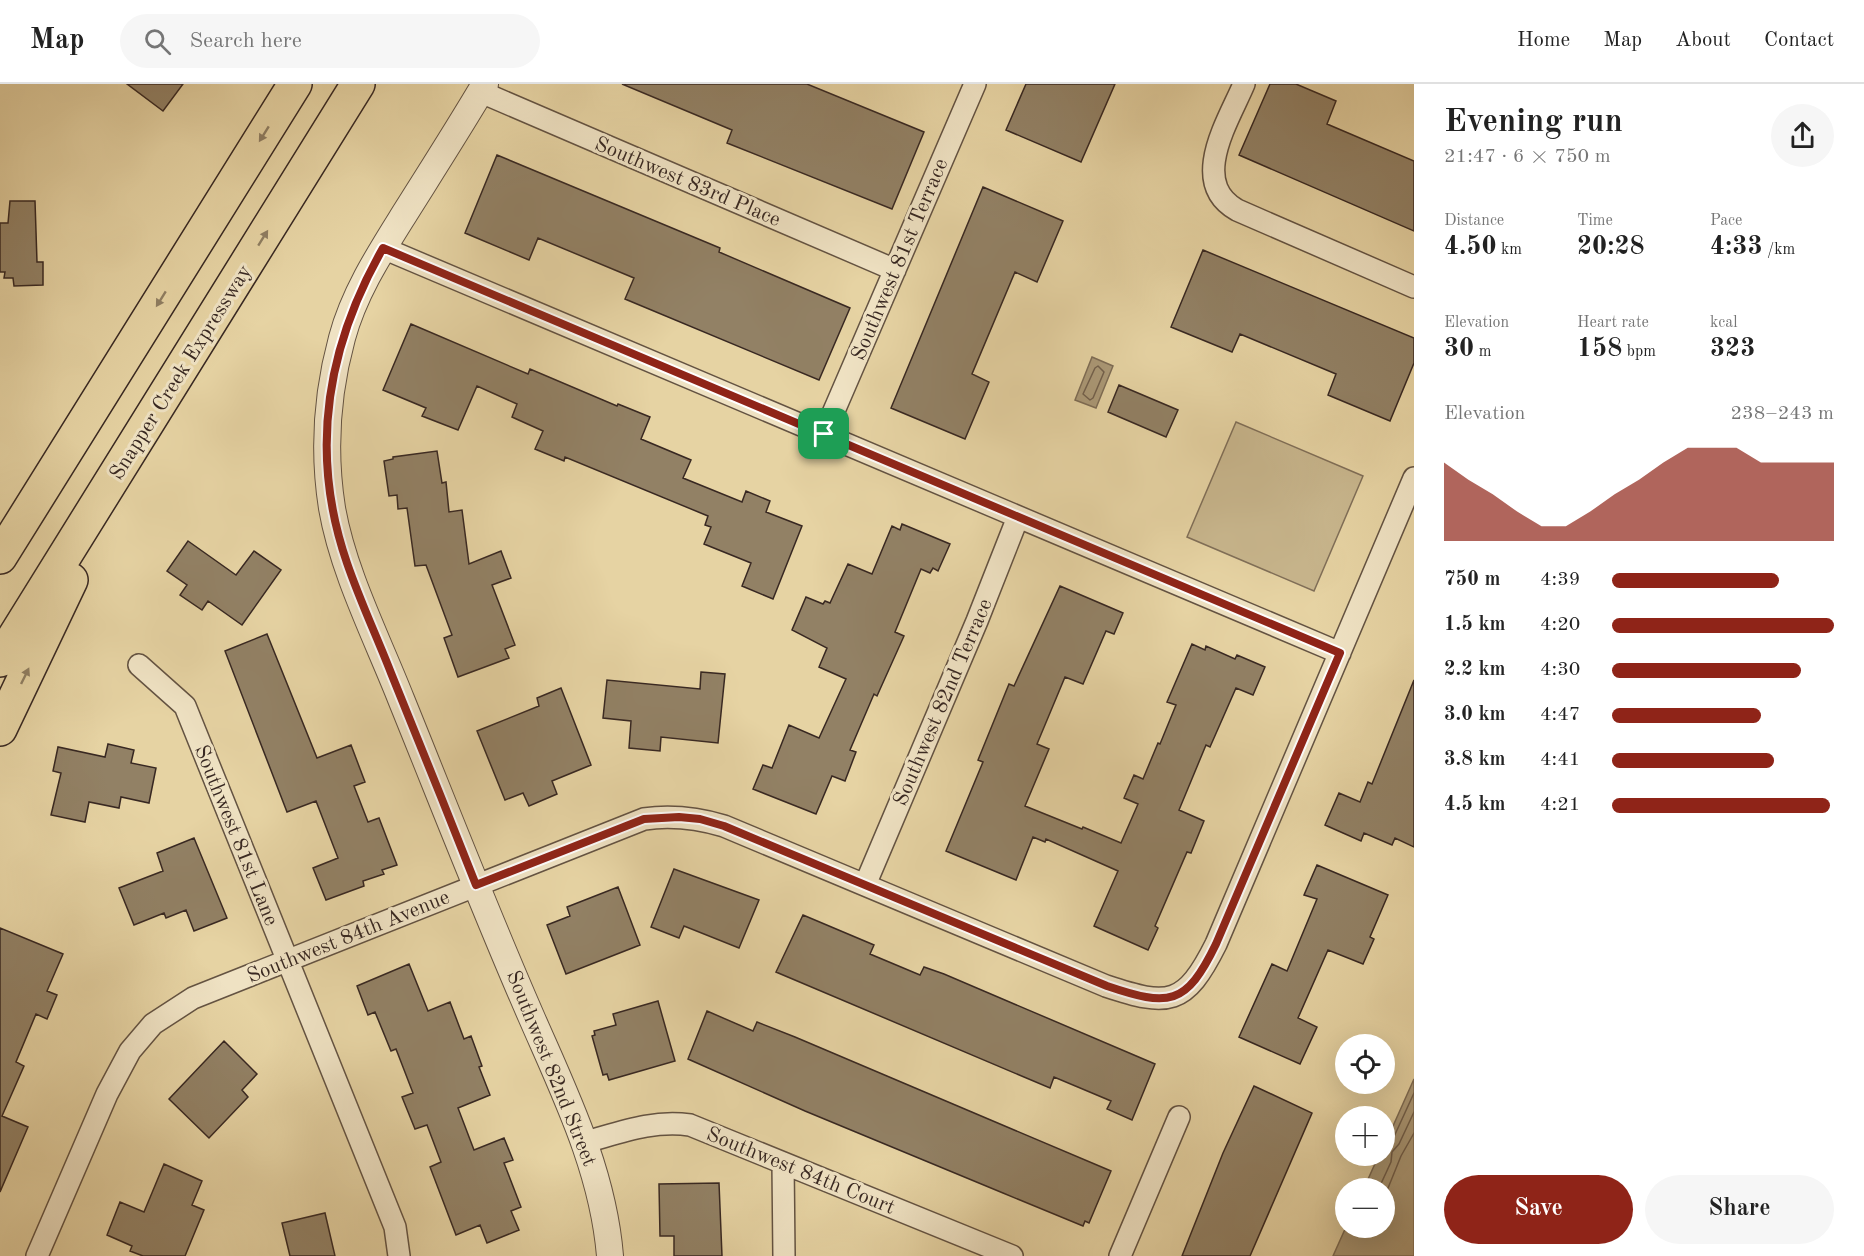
<!DOCTYPE html>
<meta charset="utf-8">
<style>
body{margin:0;font-family:"Old Standard TT",serif;background:#f6f6f6;color:#222;height:100vh;display:flex;flex-direction:column;font-size:22px;white-space:nowrap}
*{box-sizing:border-box;margin:0}
p{font-size:20px;color:#767676}
.icon{flex:none;width:33px;height:33px;fill:none;stroke:currentColor;stroke-width:2;stroke-linecap:round;stroke-linejoin:round}
.map{position:relative;flex:1;overflow:hidden}
.sheet{display:flex;flex-direction:column;background:#fff;width:450px}
.sheet>*{flex:none}
.tools{position:absolute;left:1335px;top:950px;display:grid;gap:12px}
.tools a{display:grid;place-items:center;width:60px;height:60px;border-radius:50%;background:#fff;box-shadow:0 6px 24px #0002;font-size:30px}
.pin{position:absolute;display:grid;place-items:center;width:51px;height:51px;color:#fff;margin:-26px;border-radius:12px;box-shadow:0 3px 9px #0006}
.round{display:grid;place-items:center;flex:none;width:63px;height:63px;border-radius:32px;background:#f6f6f6}
.overview{display:flex;align-items:center;justify-content:space-between;height:102px;padding:0 30px}
h1{font-size:33px;font-weight:700;line-height:45px}
.figures{display:grid;grid-template-columns:repeat(3,1fr);gap:9px;height:102px;padding:6px 30px}
.figures div{display:grid;align-content:center}
.figures b{font-size:26px;font-weight:700}
.figures small{font-size:16px;font-weight:400}
.figures p{font-size:16px}
.chart{height:168px;padding:12px 30px}
.chart p{display:flex;justify-content:space-between}
.chart svg{width:100%;height:108px;margin-top:6px;fill:#8f2418;opacity:.7}
.action{display:flex;gap:12px;margin-top:auto;padding:12px 30px}
.action a{flex:1;height:69px;border-radius:36px;background:#8f2418;color:#fff;font-size:24px;font-weight:700;line-height:69px;text-align:center}
.action a+a{background:#f6f6f6;color:#222}
ul{padding:0 30px;list-style:none;font-size:20px}
li{display:grid;grid-template-columns:96px 72px 1fr;align-items:center;height:45px}
li i{height:15px;border-radius:8px;background:#8f2418}
header{display:flex;align-items:center;gap:36px;box-sizing:border-box;height:84px;padding:0 30px;background:#fff;border-bottom:2px solid #e0e0e0}
header strong{font-size:28px}
nav{display:flex;gap:33px;margin-inline-start:auto;font-size:21px}
.search{width:420px;height:54px;background:#f6f6f6;display:flex;align-items:center;gap:15px;box-sizing:border-box;padding:0 21px;border-radius:33px;color:#767676;font-size:22px}
main{display:flex;flex:1;min-height:0}
.map>svg:first-child{display:block}
.green{fill:#c8b68d;stroke:#806f58;stroke-width:1.5}
.water{fill:#ab9977;stroke:#7d6c55;stroke-width:1.5}
.lines{fill:none;stroke-linecap:round;stroke-linejoin:round}
.shore{stroke:#72604c;stroke-width:1.5}
.building{fill:#928165;stroke:#382822;stroke-width:1.5}
.minor-casing{stroke:#645342;stroke-width:24}
.tertiary-casing{stroke:#645342;stroke-width:28}
.motorway-casing{stroke:#382822;stroke-width:36}
.minor{stroke:#efe2c3;stroke-width:21}
.tertiary{stroke:#efe2c3;stroke-width:26}
.motorway{stroke:#e6d3a3;stroke-width:33}
.oneway{fill:#8f7e62}
.route-casing{stroke:#fff;stroke-width:12}
.route{stroke:#8f2418;stroke-width:8}
.labels{text-anchor:middle;stroke-width:6;stroke-linejoin:round;paint-order:stroke}
.street-label{font-size:21px;fill:#382822;stroke:#efe2c3}
</style>
<header>
<strong>Map</strong>
<div class="search"><svg class="icon" aria-label="search" viewBox="0 0 24 24"><circle cx="10" cy="10" r="6"/><path d="M15 15l6 6"/></svg>Search here</div>
<nav><a>Home</a><a>Map</a><a>About</a><a>Contact</a></nav>
</header>
<main>
<div class="map">
<svg width="1414" height="1172" viewBox="0 0 1414 1172">
<rect width="100%" height="100%" fill="#e6d3a3"/>
<filter id="stains"><feTurbulence type="fractalNoise" baseFrequency=".00333" numOctaves="4"/><feColorMatrix values="0 0 0 0 .2 0 0 0 0 .09 0 0 0 0 .02 0 0 0 .5 -.17"/></filter>
<radialGradient id="worn" r=".72"><stop offset=".6" stop-color="#630" stop-opacity="0"/><stop offset="1" stop-color="#630" stop-opacity=".3"/></radialGradient>
<path class="green" d="M1236,338L1363,392L1314,507L1187,453Z"/>
<path class="water" d="M1092,273L1113,282L1096,324L1075,316Z
M1414,995V1172H1333L1346,1143H1384V1104H1364L1379,1071H1384L1385,1060Z"/>
<g class="lines">
<path class="shore" d="M1098,282L1104,288L1093,314L1090,316L1083,310L1095,284Z
M1384,1060L1392,1057L1414,1009
M1379,1104L1391,1078L1392,1068L1399,1060L1414,1028
M1384,1114L1401,1072L1414,1049"/>
</g>
<path class="building" d="M127,0H183L163,27Z
M622,0H807L924,48L892,125L727,59L732,46Z
M1026,0H1115L1081,78L1006,46Z
M1270,0H1296L1336,17L1327,40L1414,77V147L1239,71Z
M497,71L720,164L719,168L850,224L819,296L625,215L634,194L538,154L529,176L465,149Z
M983,103L1063,137L1037,198L1015,188L972,290L989,298L965,355L891,324Z
M10,117H35L37,178H43V201L14,202L13,194H4L5,188H0V139H8Z
M1203,166L1414,254V279L1390,337L1328,311L1336,290L1240,250L1232,268L1171,243Z
M411,240L528,290L530,285L617,322L618,320L650,333L641,355L691,376L683,394L742,418L746,407L770,417L766,428L802,442L773,515L742,502L751,479L704,460L711,443L705,441L708,432L565,373L564,377L535,365L543,347L512,333L517,320L477,302L458,346L422,332L426,324L383,306Z
M1119,301L1178,326L1166,353L1108,328Z
M437,367L442,399L446,398L449,428L462,426L469,480L501,467L511,494L492,501L515,561L505,565L509,574L458,593L444,554L452,551L426,481L415,482L407,424L398,425L397,411L389,412L384,377L393,375V373Z
M902,440L950,460L938,487L933,484L930,489L921,485L895,548L904,552L877,612L874,610L850,666L856,668L845,697L832,692L816,730L753,705L763,681L772,684L789,641L819,654L846,595L819,583L827,564L792,546L806,513L823,520L825,517L830,519L848,480L872,490L892,442L900,446Z
M188,457L236,491L254,467L281,486L242,541L208,517L202,526L180,511L187,501L167,487Z
M1060,502L1123,529L1114,550L1106,547L1083,600L1065,593L1037,660L1049,665L1025,722L1082,745L1083,743L1121,759L1138,720L1124,714L1134,691L1143,695L1158,659L1160,660L1176,621L1167,618L1192,560L1205,566L1206,562L1235,575L1237,571L1265,583L1253,611L1236,604L1210,663L1206,661L1179,726L1204,737L1191,769L1187,768L1155,842L1158,844L1148,866L1094,842L1118,787L1046,755L1045,758L1033,753L1016,796L946,767L983,678L978,676L1009,600L1014,602Z
M267,550L317,674L351,661L365,698L354,702L368,738L379,734L397,781L382,786L384,790L363,797L364,802L326,816L313,784L338,774L316,717L287,728L225,567Z
M701,588L725,590L718,659L661,653L660,667L629,664L631,637L603,634L607,596L700,605Z
M1414,596V763L1395,754L1392,761L1364,749L1361,757L1325,741L1339,709L1360,718L1368,698L1372,700Z
M561,604L591,681L552,697L557,710L529,722L523,709L505,716L477,647L539,622L537,614Z
M108,660L134,666L131,679L156,684L149,719L121,713L119,724L89,718L85,738L51,731L61,689L53,687L58,663L105,673Z
M194,754L227,834L194,847L186,826L166,834L164,829L134,841L119,804L163,787L157,769Z
M1317,781L1388,811L1370,853L1374,855L1363,880L1328,866L1298,934L1317,943L1300,980L1239,953L1272,880L1287,887L1317,815L1304,811Z
M674,785L759,816L739,864L684,842L679,854L651,843Z
M618,803L640,861L566,890L547,841L570,832L567,823Z
M803,831L874,861L870,870L920,891L924,883L944,890L1155,980L1132,1036L1107,1025L1111,1017L1054,993L1050,1004L776,888Z
M0,844L63,870L47,907L57,911L47,935L36,930L16,978L24,982L2,1032L28,1043L0,1108Z
M409,880L428,927L450,918L464,955L471,952L482,982L479,983L490,1011L458,1024L474,1066L504,1054L513,1076L504,1079L521,1123L511,1127L519,1146L487,1159L480,1141L456,1151L430,1083L441,1078L427,1041L415,1045L402,1013L413,1009L396,965L391,967L375,928L368,931L357,902Z
M658,917L675,977L609,996L607,990L603,991L592,952L595,951L594,947L616,941L613,930Z
M707,927L753,947L757,938L795,953L1111,1087L1089,1139L1085,1137L1083,1142L1003,1109L805,1027L688,975Z
M224,957L257,990L242,1006L248,1013L209,1054L169,1015Z
M1254,1002L1312,1029L1250,1172H1182L1223,1069Z
M164,1080L202,1097L192,1121L204,1126L185,1172H143L130,1167L132,1162L107,1151L120,1118L144,1128Z
M719,1099L722,1172H674V1152H660L659,1100Z
M325,1129L335,1172H290L282,1139Z"/>
<g class="lines">
<g class="minor-casing">
<path id="minor" d="M1244,0C1229,36 1188,98 1237,126L1414,203
M481,8L895,186
M383,164L1340,569
M824,350L975,0
M139,581L185,622L395,1143L399,1172
M865,801L977,537L1018,433
M586,1058C622,1048 652,1036 690,1041L1012,1172
M783,1079L784,1172
M37,1172L107,1010L130,967L153,940L193,914L644,735C672,731 697,734 724,742L1106,902C1169,923 1185,922 1216,860L1414,394
M1120,1172L1179,1033"/>
</g>
<g class="tertiary-casing">
<path id="tertiary" d="M485,0C459,44 432,86 405,129C380,169 354,209 342,254C327,309 323,367 332,424C343,488 377,554 401,615C444,721 485,827 531,932C565,1010 603,1086 610,1172"/>
</g>
<g class="motorway-casing">
<path id="motorway" d="M0,473L295,0
M0,576L358,0
M0,645L71,496"/>
</g>
<use href="#minor" class="minor"/>
<use href="#tertiary" class="tertiary"/>
<use href="#motorway" class="motorway"/>
</g>
<defs><path id="oneway-solid" d="M-6-.8H1V-3.2L6.5 0L1 3.2V.8H-6Z" transform="scale(1.5)"/></defs>
<g class="oneway">
<use href="#oneway-solid" transform="translate(264 50) rotate(122)"/>
<use href="#oneway-solid" transform="translate(263 154) rotate(-58)"/>
<use href="#oneway-solid" transform="translate(161 215) rotate(122)"/>
<use href="#oneway-solid" transform="translate(25 592) rotate(-64)"/>
</g>
<g class="lines">
<g class="route-casing">
<path id="route" d="M383,164L1340,569L1216,860C1186,922 1169,923 1107,902L724,742L700,735L679,733L644,735L476,801C448,730 420,660 391,589C377,553 360,517 347,479C309,369 326,264 383,164Z"/>
</g>
<use href="#route" class="route"/>
</g>
<g class="labels">
<g class="street-label">
<text transform="translate(688 97) rotate(23)" y="7">Southwest 83rd Place</text>
<text transform="translate(899 175) rotate(-67)" y="7">Southwest 81st Terrace</text>
<text transform="translate(180 288) rotate(-58)" y="7">Snapper Creek Expressway</text>
<text transform="translate(942 618) rotate(-67)" y="7">Southwest 82nd Terrace</text>
<text transform="translate(237 751) rotate(68)" y="7">Southwest 81st Lane</text>
<text transform="translate(348 852) rotate(-22)" y="7">Southwest 84th Avenue</text>
<text transform="translate(552 984) rotate(68)" y="7">Southwest 82nd Street</text>
<text transform="translate(801 1086) rotate(22)" y="7">Southwest 84th Court</text>
</g>
</g>
<rect width="100%" height="100%" filter="url(#stains)"/>
<rect width="100%" height="100%" fill="url(#worn)"/>
</svg>
<div class="tools">
<a><svg class="icon" aria-label="locate" viewBox="0 0 24 24"><circle cx="12" cy="12" r="6"/><path d="M12 2v4M12 18v4M2 12h4M18 12h4"/></svg></a>
<a>+</a>
<a>−</a>
</div>
<div class="pin" style="left:824px;top:350px;background:#1e9e55"><svg class="icon" aria-label="arrive" viewBox="0 0 24 24"><path d="M6 21V4h12l-3 4 3 4H6"/></svg></div>
</div>
<section class="sheet">
<div class="overview"><div><h1>Evening run</h1><p>21:47 · 6 × 750 m</p></div><a class="round"><svg class="icon" aria-label="share" viewBox="0 0 24 24"><path d="M12 15V3M7 8l5-5 5 5M5 13v7h14v-7"/></svg></a></div>
<div class="figures">
<div><p>Distance</p><b>4.50<small> km</small></b></div>
<div><p>Time</p><b>20:28</b></div>
<div><p>Pace</p><b>4:33<small> /km</small></b></div>
</div>
<div class="figures">
<div><p>Elevation</p><b>30<small> m</small></b></div>
<div><p>Heart rate</p><b>158<small> bpm</small></b></div>
<div><p>kcal</p><b>323</b></div>
</div>
<div class="chart"><p><span>Elevation</span>238–243 m</p>
<svg viewBox="0 0 160 44" preserveAspectRatio="none"><path d="M0 44V12L10 19L20 25L30 32L40 38L50 38L60 32L70 25L80 19L90 12L100 6L110 6L120 6L130 12L140 12L150 12L160 12V44z"/></svg>
</div>
<ul>
<li><b>750 m</b>4:39<i style="width:75%"></i></li>
<li><b>1.5 km</b>4:20<i style="width:100%"></i></li>
<li><b>2.2 km</b>4:30<i style="width:85%"></i></li>
<li><b>3.0 km</b>4:47<i style="width:67%"></i></li>
<li><b>3.8 km</b>4:41<i style="width:73%"></i></li>
<li><b>4.5 km</b>4:21<i style="width:98%"></i></li>
</ul>
<div class="action"><a>Save</a><a>Share</a></div>
</section>
</main>
